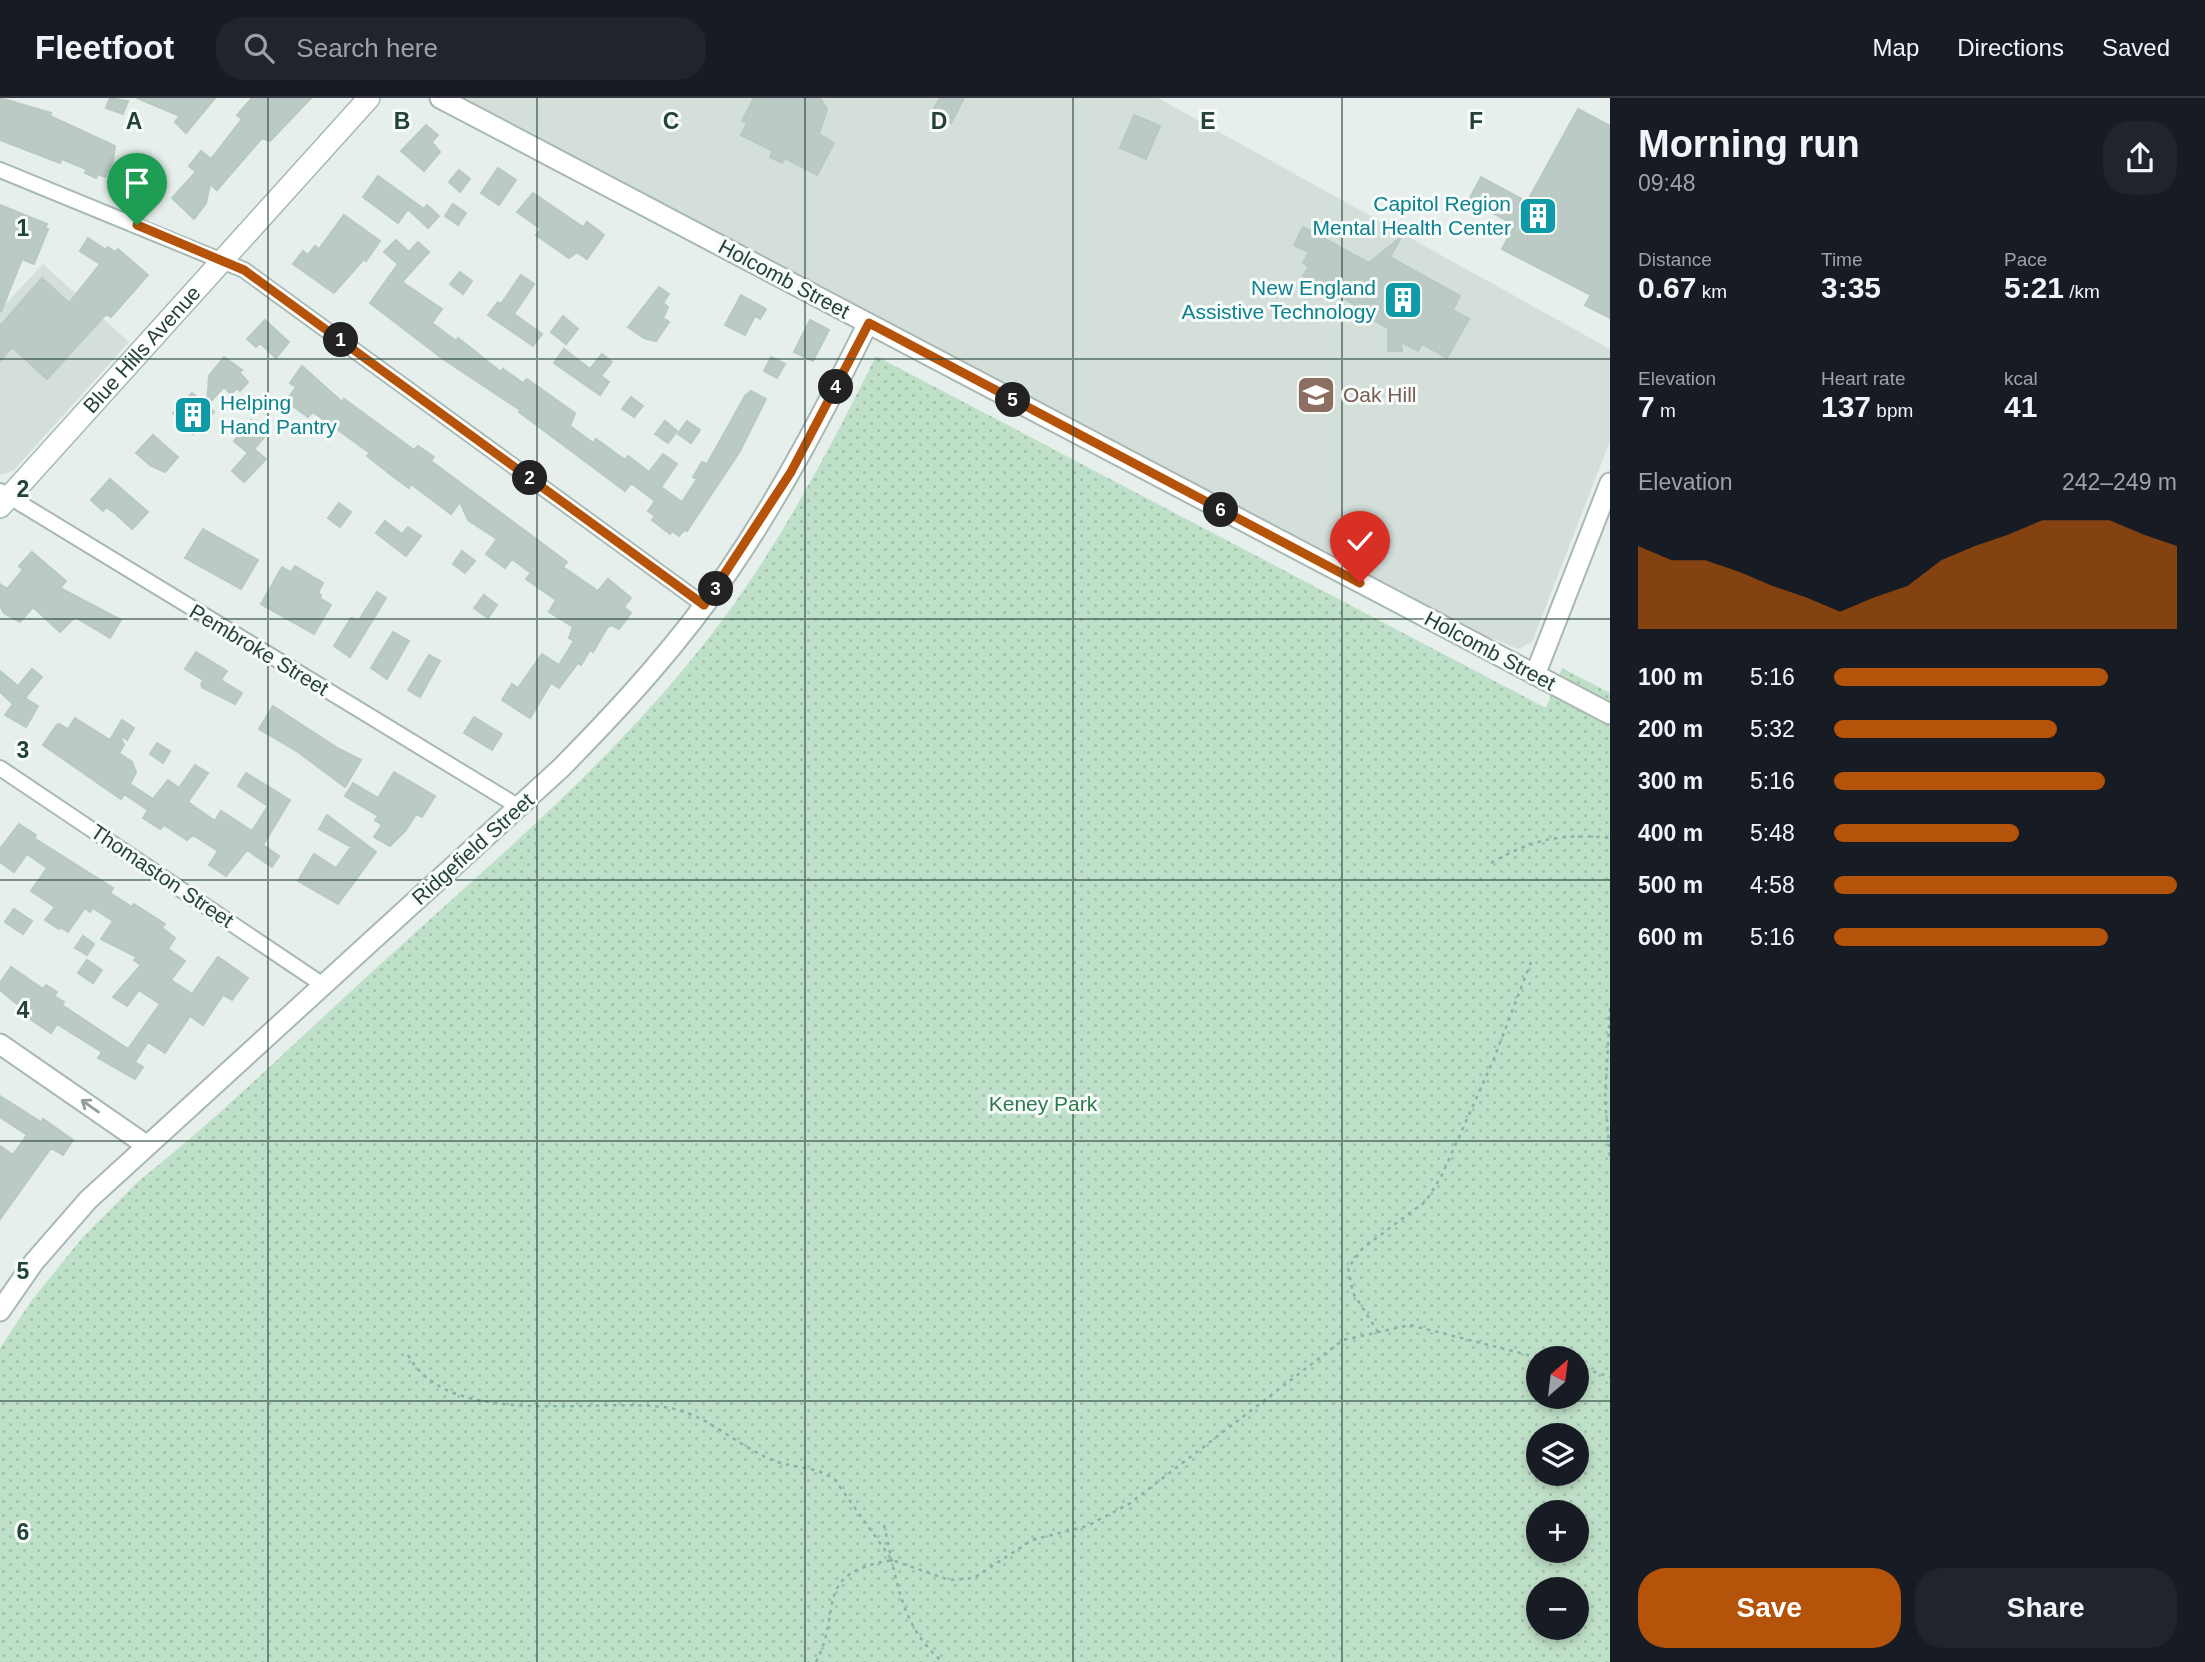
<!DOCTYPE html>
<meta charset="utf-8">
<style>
body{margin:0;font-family:Helvetica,sans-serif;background:#20242c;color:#f1f3f6;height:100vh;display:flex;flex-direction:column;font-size:26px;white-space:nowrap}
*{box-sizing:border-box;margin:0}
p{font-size:23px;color:#9ea1a6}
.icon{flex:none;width:38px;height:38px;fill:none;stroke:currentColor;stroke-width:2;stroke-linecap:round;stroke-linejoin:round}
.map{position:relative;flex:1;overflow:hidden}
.drawer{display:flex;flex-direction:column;background:#171b24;width:595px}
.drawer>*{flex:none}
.needle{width:46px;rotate:28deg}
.tools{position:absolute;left:1526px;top:1248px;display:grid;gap:14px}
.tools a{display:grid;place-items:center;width:63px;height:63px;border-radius:50%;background:#171b24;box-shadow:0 4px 10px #0003;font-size:35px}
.pin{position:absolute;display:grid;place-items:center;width:60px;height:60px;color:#fff;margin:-72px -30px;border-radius:50% 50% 50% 0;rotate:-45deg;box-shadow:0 0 7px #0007}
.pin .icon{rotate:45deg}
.km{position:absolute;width:35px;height:35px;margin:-18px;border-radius:50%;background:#222;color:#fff;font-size:19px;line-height:35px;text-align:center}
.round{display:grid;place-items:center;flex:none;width:74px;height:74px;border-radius:28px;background:#20242c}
.summary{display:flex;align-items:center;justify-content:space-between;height:119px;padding:0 28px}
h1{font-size:38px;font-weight:600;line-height:52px}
.metrics{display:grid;grid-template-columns:repeat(3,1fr);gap:10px;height:119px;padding:7px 28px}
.metrics div{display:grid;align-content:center}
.metrics b{font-size:30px;font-weight:600}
.metrics small{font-size:19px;font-weight:400}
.metrics p{font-size:19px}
.chart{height:196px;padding:14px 28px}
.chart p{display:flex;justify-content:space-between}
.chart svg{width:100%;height:126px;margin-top:7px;fill:#b45309;opacity:.7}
.button{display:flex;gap:14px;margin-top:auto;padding:14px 28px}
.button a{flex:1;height:80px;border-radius:28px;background:#b45309;color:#fff;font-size:28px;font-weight:600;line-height:80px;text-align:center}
.button a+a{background:#20242c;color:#f1f3f6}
ul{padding:0 28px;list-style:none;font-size:23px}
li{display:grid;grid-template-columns:112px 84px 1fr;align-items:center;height:52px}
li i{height:18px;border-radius:9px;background:#b45309}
header{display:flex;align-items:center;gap:42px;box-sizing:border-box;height:98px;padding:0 35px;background:#171b24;border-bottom:2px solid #363941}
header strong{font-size:33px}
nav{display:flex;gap:38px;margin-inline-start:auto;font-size:24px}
.search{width:490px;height:63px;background:#20242c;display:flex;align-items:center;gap:18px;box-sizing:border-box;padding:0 24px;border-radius:28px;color:#9ea1a6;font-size:26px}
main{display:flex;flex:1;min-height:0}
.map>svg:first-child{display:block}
.built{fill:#d4dfda}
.park{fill:url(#park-dots);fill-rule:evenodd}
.building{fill:#bbcac4;stroke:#b8c9c2;stroke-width:2}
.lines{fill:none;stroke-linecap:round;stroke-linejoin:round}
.minor-casing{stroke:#a8b8b2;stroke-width:18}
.tertiary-casing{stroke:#a8b8b2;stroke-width:23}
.secondary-casing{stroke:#a4bbb3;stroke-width:24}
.path{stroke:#86b3a5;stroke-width:2.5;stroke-dasharray:3.5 5;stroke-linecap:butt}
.minor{stroke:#fff;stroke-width:14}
.tertiary{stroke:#fff;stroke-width:19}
.secondary{stroke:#fff;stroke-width:21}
.oneway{stroke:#92a09c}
.route-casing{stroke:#fff;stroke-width:14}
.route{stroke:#b45309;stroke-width:9}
.grid{fill:none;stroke:#24423a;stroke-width:2;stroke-opacity:0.55}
.labels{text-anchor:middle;stroke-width:6;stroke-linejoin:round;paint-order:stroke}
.culture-label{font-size:21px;fill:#0d838f;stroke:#f7fbf9;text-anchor:end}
.street-label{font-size:21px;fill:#24423a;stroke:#f7fbf9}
.education-label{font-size:21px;fill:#785e54;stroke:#f7fbf9;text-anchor:start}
.park-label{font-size:21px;fill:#2d7a4b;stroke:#f7fbf9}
.grid-label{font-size:23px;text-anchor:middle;font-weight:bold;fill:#24423a;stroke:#f7fbf9;stroke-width:6;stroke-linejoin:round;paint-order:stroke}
</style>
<header>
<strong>Fleetfoot</strong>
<div class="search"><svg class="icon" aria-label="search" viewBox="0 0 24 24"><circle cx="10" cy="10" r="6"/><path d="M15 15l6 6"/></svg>Search here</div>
<nav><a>Map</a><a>Directions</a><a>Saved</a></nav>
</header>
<main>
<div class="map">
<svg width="1610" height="1564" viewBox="0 0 1610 1564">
<defs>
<pattern id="park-dots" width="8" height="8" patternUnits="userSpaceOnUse" patternTransform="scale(1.75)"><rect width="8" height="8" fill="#bfe0c8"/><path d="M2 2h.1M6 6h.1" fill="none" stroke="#a4c1ad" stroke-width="1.8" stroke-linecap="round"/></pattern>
</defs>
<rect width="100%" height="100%" fill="#e6efeb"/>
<path class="built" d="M460,0H1158L1610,251V343L1532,544L1518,551L1456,525Z
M43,166L129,244L14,372L0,377V212Z"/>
<path class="park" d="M876,258L1546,610L1562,570L1610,595V1564H0V1250L32,1202L83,1139L140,1082C221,1018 296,943 373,873C488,768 608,668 704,546C774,458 826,358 876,258ZM1538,1260H1577V1298H1538ZM1538,1337H1577V1376H1538ZM1538,1414H1577V1452H1538ZM1538,1491H1577V1530H1538Z"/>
<path class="building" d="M0,0L51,15L50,18L115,48L113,63L105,79L98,76L96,80L85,75L86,71L62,61L60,65L0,42Z
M110,0L128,3L123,16L106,10Z
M137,0H215L186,35L175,24L180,18Z
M252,0H311L270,43L262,40L217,92L210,86L206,105L194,121L172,100L196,74L189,68L201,53L211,61L242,21L237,17Z
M754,0H820L827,11L819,36L834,45L817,77L785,60L782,65L770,59L773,53L741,37L747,25L742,23Z
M940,0H964L951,25L932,14Z
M1578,11L1610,28V220L1585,207L1591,197L1502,151L1515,127L1469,102L1481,79L1527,104Z
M1134,17L1160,28L1146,61L1120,50Z
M426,27L438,37L432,44L440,54L424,73L401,53Z
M498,70L516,82L499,107L481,95Z
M459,72L470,81L460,94L449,84Z
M378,78L424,111L427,107L439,118L428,130L408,111L398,125L363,99Z
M533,95L583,129L587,124L604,137L587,161L577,154L569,160L536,137L541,131L517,114Z
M453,106L466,115L458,127L445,118Z
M0,107L47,126L45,130L48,131L34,166L22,161L1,214Z
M344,117L380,143L366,163L364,161L334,195L293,166L303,153L308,157L315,148L319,151Z
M1303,129L1369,165L1401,139L1390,159L1460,198L1453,212L1469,221L1447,260L1422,246L1418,253L1401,244L1402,253H1388V230L1366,218L1368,214L1303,178L1309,169L1303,165L1309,154L1294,147Z
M88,140L106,152L108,149L115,154L118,151L148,177L111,219L106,216L47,281L12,249L0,263V228L42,180L69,205L100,166L80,153Z
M396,142L409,154L418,144L429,154L402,184L442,211L432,225L456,243L458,240L501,274L503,271L523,285L527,281L575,315L570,328L593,345L596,341L625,362L628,358L649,374L663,356L677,366L661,389L682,404L697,381L693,379L702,364L707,366L745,298L751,293L766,301L740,353L687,433L684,432L679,438L672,433L670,436L652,422L655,418L648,413L655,403L631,385L625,393L519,314L520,312L443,261L370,205L398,166L384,154Z
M460,174L472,183L463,196L450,186Z
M521,177L534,186L514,216L542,236L533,248L488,217L498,204L501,206Z
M659,189L669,196L663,205L668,209L663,220L669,224L656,243L644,240L628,229Z
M741,197L766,211L760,221L755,218L745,237L725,227Z
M563,218L578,231L566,246L551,234Z
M265,222L289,244L276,260L260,245L256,249L247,241Z
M810,222L829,232L813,263L794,254Z
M564,251L590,271L602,256L612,264L601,278L609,284L600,297L554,265Z
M224,259L242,272L239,274L248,284L240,293L237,290L231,296L224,289L207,307L214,314L193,336L173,315L192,295L207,307L209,278Z
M771,259L785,266L777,280L764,273Z
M302,268L342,304L344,301L414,352L418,348L434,359L431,363L567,464L563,469L598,493L608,481L631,500L624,509L631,515L619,531L611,527L607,530L593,554L590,552L581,567L578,565L559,590L551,585L530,620L502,602L512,586L518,590L542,556L559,567L574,543L569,540L573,529L549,514L556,502L526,481L531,475L512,461L505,470L486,456L497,441L468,422L460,404L451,416L411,386L409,390L395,380L367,358L370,355L313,314L308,319L286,303L296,289L290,285Z
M631,299L643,308L634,319L622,311Z
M251,322L266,337L254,351L266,361L244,384L232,373L248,355L234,343Z
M665,323L677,333L668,345L655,336Z
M687,323L700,332L691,345L678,336Z
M153,337L178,359L165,374L151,368L136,355Z
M110,381L148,414L132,431L116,416L106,409L103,413L91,402Z
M339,405L351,414L340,429L328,420Z
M385,423L402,436L408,429L421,438L406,458L376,435Z
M203,431L258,462L241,491L185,460Z
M462,453L475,463L465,475L453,466Z
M32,454L66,483L60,490L121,522L110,540L75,519L60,534L33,509L20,524L4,515L0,508V486L7,491L23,472L19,468Z
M295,468L323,485L318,495L321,497L320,500L331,507L314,536L261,506L282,469L291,474Z
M377,494L386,500L350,559L334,548L351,520L359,522Z
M484,497L497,507L488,520L474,510Z
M393,534L409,543L387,581L371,570Z
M196,554L227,573L221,582L242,595L235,606L203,590L201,587L203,582L185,571Z
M429,557L440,563L420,599L408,592Z
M32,571L42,579L25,600L38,608L26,629L5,617L13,606L0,594V573L18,588Z
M273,608L339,651L361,662L345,689L298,654L259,631Z
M474,619L502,636L492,652L464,635Z
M75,620L110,642L122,622L134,630L127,642L119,636L124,647L119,655L132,664L136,674L130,686L153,701L168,682L179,690L195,667L208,675L188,704L215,723L221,713L252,733L268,708L238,688L246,675L290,702L263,747L279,758L272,769L247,752L226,778L209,767L218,753L193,737L187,742L164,727L160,731L143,720L148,712L124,696L121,701L43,647L56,628L59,626L68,631Z
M157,645L170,653L163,665L150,656Z
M394,674L435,698L422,719L416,716L406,732L390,748L374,739L382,727L375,722L378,718L345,698L353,685L378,700Z
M327,717L376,754L338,806L298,783L314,756L336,770L351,749L319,731Z
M19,726L36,737L34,740L113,790L110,795L132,809L134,806L165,826L162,830L175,840L168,851L185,863L171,882L192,896L218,859L248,880L232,902L223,897L203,927L190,918L165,955L148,944L135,964L143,969L135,981L98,960L102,954L57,926L51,935L27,919L29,916L0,892V885L11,869L43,891L46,887L57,894L54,898L64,904L62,907L128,951L160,906L139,892L127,908L113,899L141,867L134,862L137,859L101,841L113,823L93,810L90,814L85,810L68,834L60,829L59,831L45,822L55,809L31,793L47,770L27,756L14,774L0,764V751Z
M14,811L32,823L23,836L5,824Z
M83,838L94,846L87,857L75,850Z
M87,862L102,872L93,885L78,875Z
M0,998L41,1024L43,1021L73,1042L63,1057L51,1050L0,1121V1048L13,1057L27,1037L0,1019Z"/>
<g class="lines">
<g class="minor-casing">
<path id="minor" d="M0,72L244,172L704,507
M0,393L519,709
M0,670L323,887"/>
</g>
<g class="tertiary-casing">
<path id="tertiary" d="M440,0L1610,616
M1535,577L1610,385
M0,946L146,1047
M0,1213L34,1164L88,1102L561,670C622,608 681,544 730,471C783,393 826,310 868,225"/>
</g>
<g class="secondary-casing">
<g id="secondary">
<path id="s1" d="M0,409L369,0"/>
</g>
</g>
<path class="path" d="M1491,765C1533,741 1561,735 1610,740
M1610,910L1605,1000L1610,1059
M1378,1234L1353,1195L1348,1170L1363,1150L1426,1103L1441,1079L1493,963L1531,864
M408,1257C450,1334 600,1298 670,1310C705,1316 737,1347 770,1361C791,1371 816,1367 835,1382L892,1462L949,1482L974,1480L1032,1442L1087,1428L1129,1406L1343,1242L1410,1227L1540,1260
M1577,1268L1610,1279
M884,1427C896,1478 900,1529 943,1564
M816,1564C844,1511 810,1476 892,1462"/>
<use href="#minor" class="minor"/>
<use href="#tertiary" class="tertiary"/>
<use href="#secondary" class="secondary"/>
</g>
<defs><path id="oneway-shaft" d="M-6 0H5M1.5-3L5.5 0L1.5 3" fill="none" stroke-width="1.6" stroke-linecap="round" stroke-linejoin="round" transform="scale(1.75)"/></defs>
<use class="oneway" href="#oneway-shaft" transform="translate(90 1008) rotate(-145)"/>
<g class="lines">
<g class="route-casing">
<path id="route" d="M137,127L244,172L704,507L791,374L869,225L1360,485"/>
</g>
<use href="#route" class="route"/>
</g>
<path class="grid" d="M268,0V1564M537,0V1564M805,0V1564M1073,0V1564M1342,0V1564M0,261H1610M0,521H1610M0,782H1610M0,1043H1610M0,1303H1610"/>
<defs>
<g id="building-square" transform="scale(2.0125)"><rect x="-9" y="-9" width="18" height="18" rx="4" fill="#0f9aa8" stroke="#f7fbf9"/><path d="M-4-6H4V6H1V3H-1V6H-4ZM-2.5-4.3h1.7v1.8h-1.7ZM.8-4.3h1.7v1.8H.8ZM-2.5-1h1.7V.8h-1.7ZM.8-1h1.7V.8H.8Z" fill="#fff"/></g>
<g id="school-square" transform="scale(2.0125)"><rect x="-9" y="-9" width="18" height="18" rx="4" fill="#8d6e63" stroke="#f7fbf9"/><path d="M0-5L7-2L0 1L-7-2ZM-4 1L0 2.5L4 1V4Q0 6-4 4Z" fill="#fff"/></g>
</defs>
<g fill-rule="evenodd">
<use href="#building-square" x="1538" y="118"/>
<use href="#building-square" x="1403" y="202"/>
<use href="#school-square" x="1316" y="297"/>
<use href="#building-square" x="193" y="317"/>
</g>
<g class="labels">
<g class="culture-label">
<text x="1511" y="113">Capitol Region<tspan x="1511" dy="24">Mental Health Center</tspan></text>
<text x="1376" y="197">New England<tspan x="1376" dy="24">Assistive Technology</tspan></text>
<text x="220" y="312" text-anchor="start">Helping<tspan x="220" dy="24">Hand Pantry</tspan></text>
</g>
<g class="street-label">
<text transform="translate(784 181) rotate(28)" y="7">Holcomb Street</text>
<text dy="7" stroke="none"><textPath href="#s1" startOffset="212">Blue Hills Avenue</textPath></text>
<text transform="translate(259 552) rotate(31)" y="7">Pembroke Street</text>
<text transform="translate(1490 553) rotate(28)" y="7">Holcomb Street</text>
<text transform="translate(473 751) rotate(-42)" y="7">Ridgefield Street</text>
<text transform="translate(162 778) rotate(34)" y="7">Thomaston Street</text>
</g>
<g class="education-label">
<text x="1343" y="304">Oak Hill</text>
</g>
<g class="park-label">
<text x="1043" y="1013">Keney Park</text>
</g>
</g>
<g class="grid-label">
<text x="134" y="31">A</text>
<text x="402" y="31">B</text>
<text x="671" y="31">C</text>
<text x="939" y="31">D</text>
<text x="1208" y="31">E</text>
<text x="1476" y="31">F</text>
<text x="23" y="138">1</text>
<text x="23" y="399">2</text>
<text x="23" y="660">3</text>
<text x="23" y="920">4</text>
<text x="23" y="1181">5</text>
<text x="23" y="1442">6</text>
</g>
</svg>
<div class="tools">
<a><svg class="needle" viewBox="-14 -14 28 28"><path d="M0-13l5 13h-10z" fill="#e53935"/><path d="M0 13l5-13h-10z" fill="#9ea1a6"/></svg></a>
<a><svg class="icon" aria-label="layers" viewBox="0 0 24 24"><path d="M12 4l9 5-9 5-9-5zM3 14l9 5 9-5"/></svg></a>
<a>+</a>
<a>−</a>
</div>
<div class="pin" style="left:137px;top:127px;background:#1e9e55"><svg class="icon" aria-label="arrive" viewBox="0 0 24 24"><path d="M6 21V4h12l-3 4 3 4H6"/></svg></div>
<div class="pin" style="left:1360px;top:485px;background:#d93025"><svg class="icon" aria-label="check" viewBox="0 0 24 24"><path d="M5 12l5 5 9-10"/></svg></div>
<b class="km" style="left:341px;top:242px">1</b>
<b class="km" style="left:530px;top:380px">2</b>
<b class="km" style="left:716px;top:491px">3</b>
<b class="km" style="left:836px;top:289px">4</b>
<b class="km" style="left:1013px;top:302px">5</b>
<b class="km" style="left:1221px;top:412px">6</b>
</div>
<section class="drawer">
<div class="summary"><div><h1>Morning run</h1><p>09:48</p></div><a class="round"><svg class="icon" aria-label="share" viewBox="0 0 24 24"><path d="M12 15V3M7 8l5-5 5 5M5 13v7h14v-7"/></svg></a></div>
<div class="metrics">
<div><p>Distance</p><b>0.67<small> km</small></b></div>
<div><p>Time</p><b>3:35</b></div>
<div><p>Pace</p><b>5:21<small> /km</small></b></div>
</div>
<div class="metrics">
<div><p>Elevation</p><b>7<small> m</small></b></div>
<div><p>Heart rate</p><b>137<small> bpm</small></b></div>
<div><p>kcal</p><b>41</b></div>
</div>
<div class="chart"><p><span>Elevation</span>242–249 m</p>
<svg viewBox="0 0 160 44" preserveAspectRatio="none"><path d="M0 44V15L10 20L20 20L30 24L40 29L50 33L60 38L70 33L80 29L90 20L100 15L110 11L120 6L130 6L140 6L150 11L160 15V44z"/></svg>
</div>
<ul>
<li><b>100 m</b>5:16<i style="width:80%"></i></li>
<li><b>200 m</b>5:32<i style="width:65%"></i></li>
<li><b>300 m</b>5:16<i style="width:79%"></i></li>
<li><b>400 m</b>5:48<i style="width:54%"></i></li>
<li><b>500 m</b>4:58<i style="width:100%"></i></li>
<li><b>600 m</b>5:16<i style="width:80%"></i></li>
</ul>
<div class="button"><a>Save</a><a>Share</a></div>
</section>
</main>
